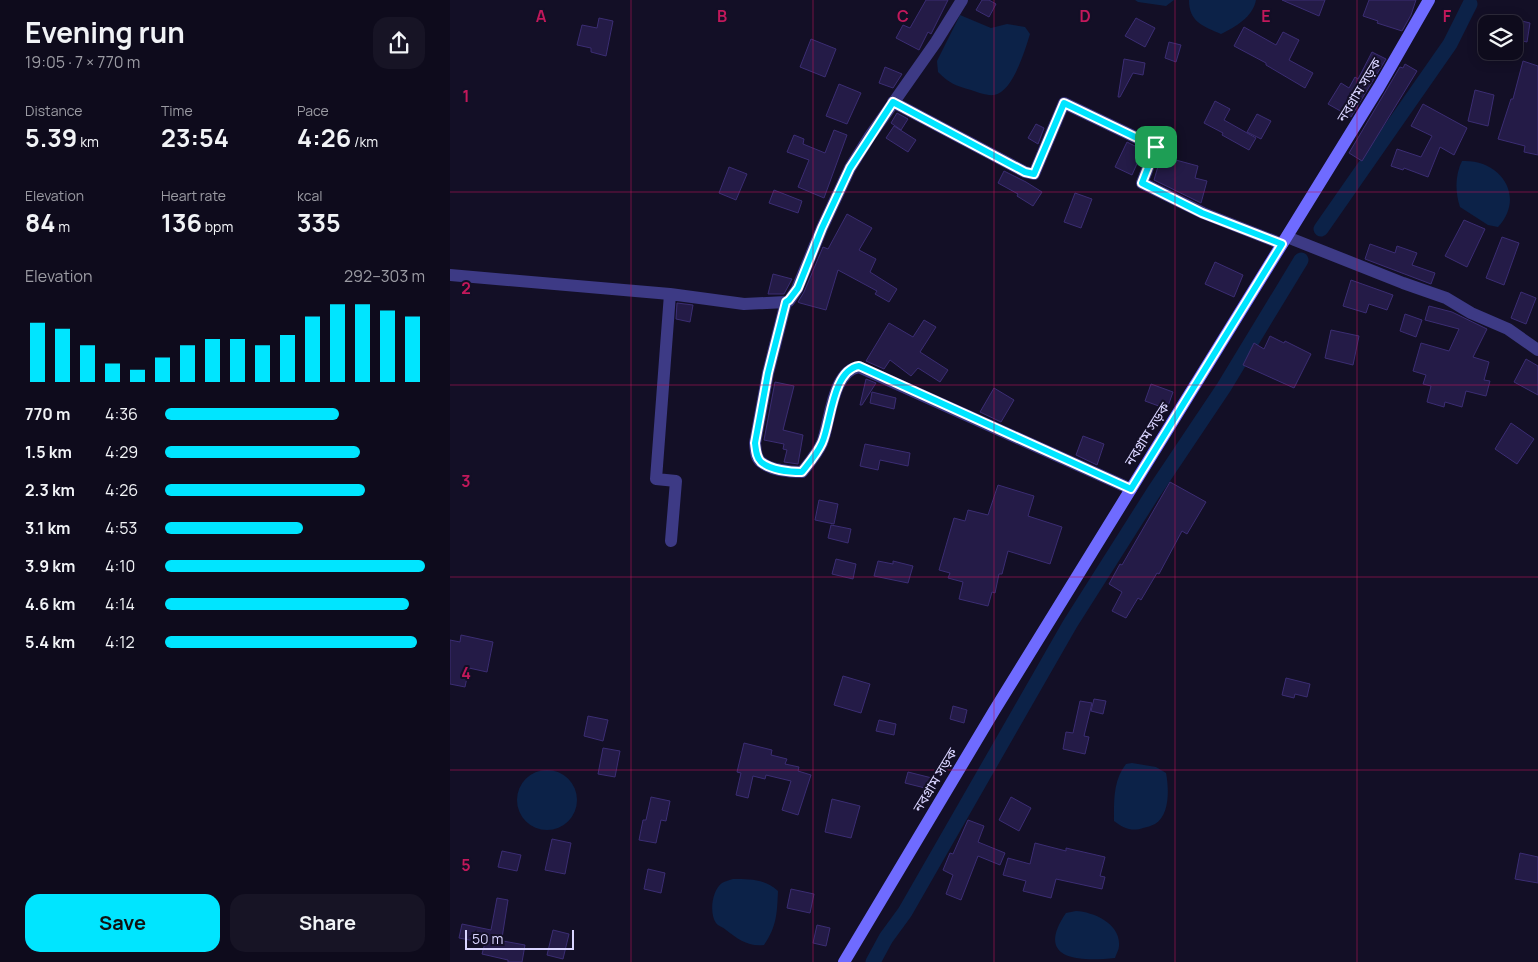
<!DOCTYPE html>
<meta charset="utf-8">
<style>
body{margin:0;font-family:Manrope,"Noto Sans Bengali",sans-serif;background:#171425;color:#f1f3f6;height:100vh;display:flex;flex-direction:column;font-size:19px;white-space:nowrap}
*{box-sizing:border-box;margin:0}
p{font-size:16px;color:#9b9ba3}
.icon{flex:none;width:28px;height:28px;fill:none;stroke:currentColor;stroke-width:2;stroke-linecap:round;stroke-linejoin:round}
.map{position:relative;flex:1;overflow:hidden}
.details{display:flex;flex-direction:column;background:#0e0b1c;width:450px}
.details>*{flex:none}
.fabs{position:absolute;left:1028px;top:15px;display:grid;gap:10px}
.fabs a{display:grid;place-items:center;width:45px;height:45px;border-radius:10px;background:#0e0b1c;box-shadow:0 2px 12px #0003,0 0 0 1px #2e2b3b;font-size:25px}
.scale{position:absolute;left:15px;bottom:12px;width:109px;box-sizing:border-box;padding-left:5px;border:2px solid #d9d4ff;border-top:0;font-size:14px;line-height:18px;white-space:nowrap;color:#d9d4ff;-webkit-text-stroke:4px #130f26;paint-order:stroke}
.pin{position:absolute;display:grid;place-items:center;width:42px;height:42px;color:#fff;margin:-21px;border-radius:10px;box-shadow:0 2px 8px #0006}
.round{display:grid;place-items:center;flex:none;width:52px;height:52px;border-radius:15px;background:#171425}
.summary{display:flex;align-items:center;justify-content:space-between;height:85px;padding:0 25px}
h1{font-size:28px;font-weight:700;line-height:38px}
.metrics{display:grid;grid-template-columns:repeat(3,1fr);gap:8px;height:85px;padding:5px 25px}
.metrics div{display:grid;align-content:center}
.metrics b{font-size:25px;font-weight:700}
.metrics small{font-size:14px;font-weight:400}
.metrics p{font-size:14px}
.chart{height:140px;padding:10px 25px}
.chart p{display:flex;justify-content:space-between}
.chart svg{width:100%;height:90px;margin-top:5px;stroke:#00e5ff;stroke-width:6}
.button{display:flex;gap:10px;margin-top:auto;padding:10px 25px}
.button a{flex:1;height:58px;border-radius:15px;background:#00e5ff;color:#111;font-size:20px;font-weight:700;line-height:58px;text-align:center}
.button a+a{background:#171425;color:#f1f3f6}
ul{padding:0 25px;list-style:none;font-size:16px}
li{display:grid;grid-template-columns:80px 60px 1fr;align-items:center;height:38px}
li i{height:12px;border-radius:6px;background:#00e5ff}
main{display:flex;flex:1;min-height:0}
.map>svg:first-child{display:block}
.water{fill:#0c2248}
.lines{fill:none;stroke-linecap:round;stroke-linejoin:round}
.canal{stroke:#0c2248;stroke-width:15}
.building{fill:#241b47;stroke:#3b2d73}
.minor{stroke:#3d3a85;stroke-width:12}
.secondary{stroke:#6f6bff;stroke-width:12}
.route-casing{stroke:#fff;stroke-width:10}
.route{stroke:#00e5ff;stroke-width:6}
.grid{fill:none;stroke:#c2185b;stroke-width:1;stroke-opacity:0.55}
.labels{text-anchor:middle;stroke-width:4;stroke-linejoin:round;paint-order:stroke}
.street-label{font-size:14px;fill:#d9d4ff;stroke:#130f26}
.grid-label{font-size:16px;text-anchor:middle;font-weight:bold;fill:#c2185b;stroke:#130f26;stroke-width:4;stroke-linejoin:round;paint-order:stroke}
</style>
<main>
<section class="details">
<div class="summary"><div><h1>Evening run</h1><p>19:05 · 7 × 770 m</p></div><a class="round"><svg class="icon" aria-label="share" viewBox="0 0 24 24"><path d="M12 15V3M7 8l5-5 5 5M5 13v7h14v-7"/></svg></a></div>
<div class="metrics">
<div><p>Distance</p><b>5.39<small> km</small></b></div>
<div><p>Time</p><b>23:54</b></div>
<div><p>Pace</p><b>4:26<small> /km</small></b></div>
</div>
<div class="metrics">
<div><p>Elevation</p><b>84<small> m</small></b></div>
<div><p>Heart rate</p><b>136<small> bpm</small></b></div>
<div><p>kcal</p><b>335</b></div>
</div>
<div class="chart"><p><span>Elevation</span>292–303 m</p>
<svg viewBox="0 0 160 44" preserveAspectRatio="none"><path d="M5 44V15M15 44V18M25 44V26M35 44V35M45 44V38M55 44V32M65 44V26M75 44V23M85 44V23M95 44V26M105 44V21M115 44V12M125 44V6M135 44V6M145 44V9M155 44V12"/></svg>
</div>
<ul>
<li><b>770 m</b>4:36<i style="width:67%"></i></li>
<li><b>1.5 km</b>4:29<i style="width:75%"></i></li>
<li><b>2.3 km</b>4:26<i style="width:77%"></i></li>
<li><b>3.1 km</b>4:53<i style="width:53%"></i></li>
<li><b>3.9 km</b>4:10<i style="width:100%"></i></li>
<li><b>4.6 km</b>4:14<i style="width:94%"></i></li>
<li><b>5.4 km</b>4:12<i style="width:97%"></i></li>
</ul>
<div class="button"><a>Save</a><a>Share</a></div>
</section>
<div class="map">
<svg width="1088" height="962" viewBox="0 0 1088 962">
<rect width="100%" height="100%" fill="#130f26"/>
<path class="water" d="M685,0H724L716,6L688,2Z
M739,0H806C803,17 785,27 771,34C753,26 739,22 739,0Z
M510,15L541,28L557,24L575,27L580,34C575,50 563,92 544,95C537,96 527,92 521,90C506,86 499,83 488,72L487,61Z
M1012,161C1051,159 1076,197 1048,227L1038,225L1010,207C1005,192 1005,175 1012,161Z
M682,763L706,767L716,773C719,788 720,815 705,824C701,826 697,827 693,828C682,832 673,828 664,821C664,802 663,780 676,764Z
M67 800a30 30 0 1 1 60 0a30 30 0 1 1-60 0Z
M283,879C300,879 315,879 328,891C327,913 327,926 314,945C298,947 288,939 276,930C273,927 268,926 266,923C259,913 262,890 272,883C275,881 280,880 283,879Z
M626,911C644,912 671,924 669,946C669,950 666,954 665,958C629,962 584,960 616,913Z"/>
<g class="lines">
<path class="canal" d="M871,229L1000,44L1020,4
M423,962L436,938L455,912L620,624L703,493L774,387L851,260"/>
</g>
<path class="building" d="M476,0H498L481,34L478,32L469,50L446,38L453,25L460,28Z
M532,0H539L546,4L539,17L526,10Z
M832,0H875L869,16Z
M919,0H966L961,15L952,31L927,23L928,21L913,16Z
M149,18L163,21L156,56L141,52V48L127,45L132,25L147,28Z
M686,18L705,28L695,47L675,36Z
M1064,19L1080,23L1077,42L1064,39Z
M794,27L826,45L833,32L849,40L839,60L863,73L855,88L816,65V63L784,46Z
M361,39L386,49L375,77L350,67Z
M719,42L731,45L726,62L715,58Z
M922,52L936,59L901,117L878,104L891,83L899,88L905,77L908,79Z
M674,59L695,63L693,75L683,73L670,97H668Z
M1073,61L1088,66V155L1074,152L1075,146L1048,139L1061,99H1063Z
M955,64L967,71L912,161L899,153L950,67L953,68Z
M435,67L452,74L443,88L429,83Z
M389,84L411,93L397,124L376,116Z
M1025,90L1044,95L1038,126L1018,121Z
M765,101L780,109L774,120L806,138L799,150L772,135L773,133L754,123Z
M973,104L1017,128L1004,155L990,147L978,177L954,168L953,170L941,166L947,149L971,157L982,136L961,126Z
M447,113L458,119L451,130L441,123Z
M807,114L821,121L811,139L797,132Z
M586,124L594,128L588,144L578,138Z
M444,126L466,140L458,152L436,138Z
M384,130L397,135L374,198L348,187L359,160L337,152L344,135L354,139L353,144L375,153Z
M677,142L693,150L682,175L665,167Z
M711,156L748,166L745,178L757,181L751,203L704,180Z
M279,167L297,174L286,200L269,193Z
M554,171L576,182L592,192L583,206L567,196L568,194L548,183Z
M324,190L352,201L348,213L319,203Z
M625,193L642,199L631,228L614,222Z
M397,214L422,228L409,250L426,259L420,272L447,289L439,302L425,294L427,291L388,270L376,310L350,303L348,302L354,292L373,247L378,249Z
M1014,220L1035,229L1017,267L995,256Z
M1052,237L1069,243L1054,285L1036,278Z
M920,244L945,253L947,246L967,253L962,265L985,273L981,284L915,259Z
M765,262L793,275L784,297L755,284Z
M323,274L342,279L334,294H318Z
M901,280L943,295L937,310L919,304L916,313L893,306Z
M1071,292L1086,298L1076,324L1061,318Z
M227,303L243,305L240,322L226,319Z
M979,306L1002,312L1037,329L1023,357L1039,362L1034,380L1040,381L1036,396L1016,391L1012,407L995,402L994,407L977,402L981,386L973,384L976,375L963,371L971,343L999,351L1009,329L975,320Z
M955,314L972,320L966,337L950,331Z
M474,320L486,327L470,352L498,370L490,382L468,368L461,376L440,360L434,369L416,361L439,323L463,337Z
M881,330L909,336L903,365L875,358Z
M820,336L834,343L835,341L861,354L844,388L793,365L804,343L814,349Z
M1076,359L1088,366V395L1064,382Z
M416,379L426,383L412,405H410Z
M325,382L344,386L333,430L353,435L348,464L334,462L337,450L333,449L334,444L314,440Z
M701,384L723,392L717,409L695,401Z
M544,388L564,400L551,422L530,412Z
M422,392L446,398L444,409L420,403Z
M1061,423L1084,439L1067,464L1045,449Z
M633,436L654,444L647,465L626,455Z
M415,444L460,453L458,466L430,460L428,470L410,466Z
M720,482L756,502L737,534L732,531L709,574L707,573L691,600L688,598L676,618L662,611L672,592L659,584L670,564L672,565Z
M548,485L584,496L578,516L612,527L600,564L558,551L552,574H549L545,593L542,592L538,606L509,599L513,582L498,578L500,573L489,570L504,518L515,521L518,510L538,515Z
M369,500L388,504L384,524L365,520Z
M381,525L401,529L398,543L378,538Z
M386,559L406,564L403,579L382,574Z
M428,561L443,564V561L463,566L458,583L424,576Z
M11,635L43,642L37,672L19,668L15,687L0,684V640L10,642Z
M393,676L420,684L411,713L384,705Z
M836,678L860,684L857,697L845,694L844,698L832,695Z
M644,699L656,701L653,714L641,711Z
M630,701L642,703L634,736L639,737L635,754L613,749L616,732L623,733Z
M503,706L517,710L514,723L500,719Z
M138,716L158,720L153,741L134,736Z
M429,720L446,724L444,735L426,731Z
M294,743L322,750L321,755L337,759L335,764L349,767L348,771L361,775L348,815L332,810L341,781L316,775L315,779L303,776L298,798L286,795L291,773L287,772Z
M153,748L170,751L165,777L148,774Z
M458,772L482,778L479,789L455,783Z
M201,797L220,801L216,821L211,820L206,843L189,840L193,820H196Z
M561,797L581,808L569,831L549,820Z
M382,799L410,806L401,838L375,832Z
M518,820L534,826L528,842L555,853L550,865L528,856L511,900L496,894L503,875L493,870L500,853L503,854Z
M102,839L121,843L115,874L95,870Z
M585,843L616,851V848L655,857L650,876L655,877L652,889L606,879L601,898L573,891L576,881L553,875L558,858L580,864Z
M52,851L71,855L67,871L48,867Z
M1070,853L1088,857V883L1065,879Z
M198,869L215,873L211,893L194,889Z
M341,889L364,894L360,913L337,908Z
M47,898L58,900L52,938L53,941L75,945L72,962H58V960L32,954L35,943L9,938L12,924L41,930Z
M367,925L380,928L376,946L363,943Z
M103,930L119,934L113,959L97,955Z"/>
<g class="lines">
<path class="minor" d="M443,102L575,172L584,174L614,103L706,147L692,183L753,213L832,244
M837,237L953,283L996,298L1021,313L1058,329L1088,350
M0,275L220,294L294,304L336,302L339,301L347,289L372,228L400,168L420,136L486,42L512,0
M220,294L206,479L226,481L221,541
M336,302L318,373L305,443C306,450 305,457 311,462C321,470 340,472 352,472C359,463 367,454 372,443C380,424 382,370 409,367L681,489"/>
<path class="secondary" d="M394,962L544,711L929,87L979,0"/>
</g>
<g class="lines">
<g class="route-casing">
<path id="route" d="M443,102L575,172L584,174L614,103L706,147L692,183L752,213L832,244L681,489L409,366C382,370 381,424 372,443C367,454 359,463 352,472C340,472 321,470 311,462C306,457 306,450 305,443L318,373L336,302L339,300L348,288L372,228L400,168Z"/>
</g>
<use href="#route" class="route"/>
</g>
<path class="grid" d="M181,0V962M363,0V962M544,0V962M725,0V962M907,0V962M0,192H1088M0,385H1088M0,577H1088M0,770H1088"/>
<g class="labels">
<g class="street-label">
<text transform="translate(909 90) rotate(-59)" y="5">নবগ্রাম সড়ক</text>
<text transform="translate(697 434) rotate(-58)" y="5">নবগ্রাম সড়ক</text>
<text transform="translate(485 780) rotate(-59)" y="5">নবগ্রাম সড়ক</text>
</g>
</g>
<g class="grid-label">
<text x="91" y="22">A</text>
<text x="272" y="22">B</text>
<text x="453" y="22">C</text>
<text x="635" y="22">D</text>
<text x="816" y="22">E</text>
<text x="997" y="22">F</text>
<text x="16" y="102">1</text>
<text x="16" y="294">2</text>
<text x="16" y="487">3</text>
<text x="16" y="679">4</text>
<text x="16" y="871">5</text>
</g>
</svg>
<div class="fabs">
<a><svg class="icon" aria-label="layers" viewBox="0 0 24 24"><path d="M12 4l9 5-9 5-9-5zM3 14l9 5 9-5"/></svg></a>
</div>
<div class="scale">50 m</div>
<div class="pin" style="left:706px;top:147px;background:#1e9e55"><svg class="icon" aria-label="arrive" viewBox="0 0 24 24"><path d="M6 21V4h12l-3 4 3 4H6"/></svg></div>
</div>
</main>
